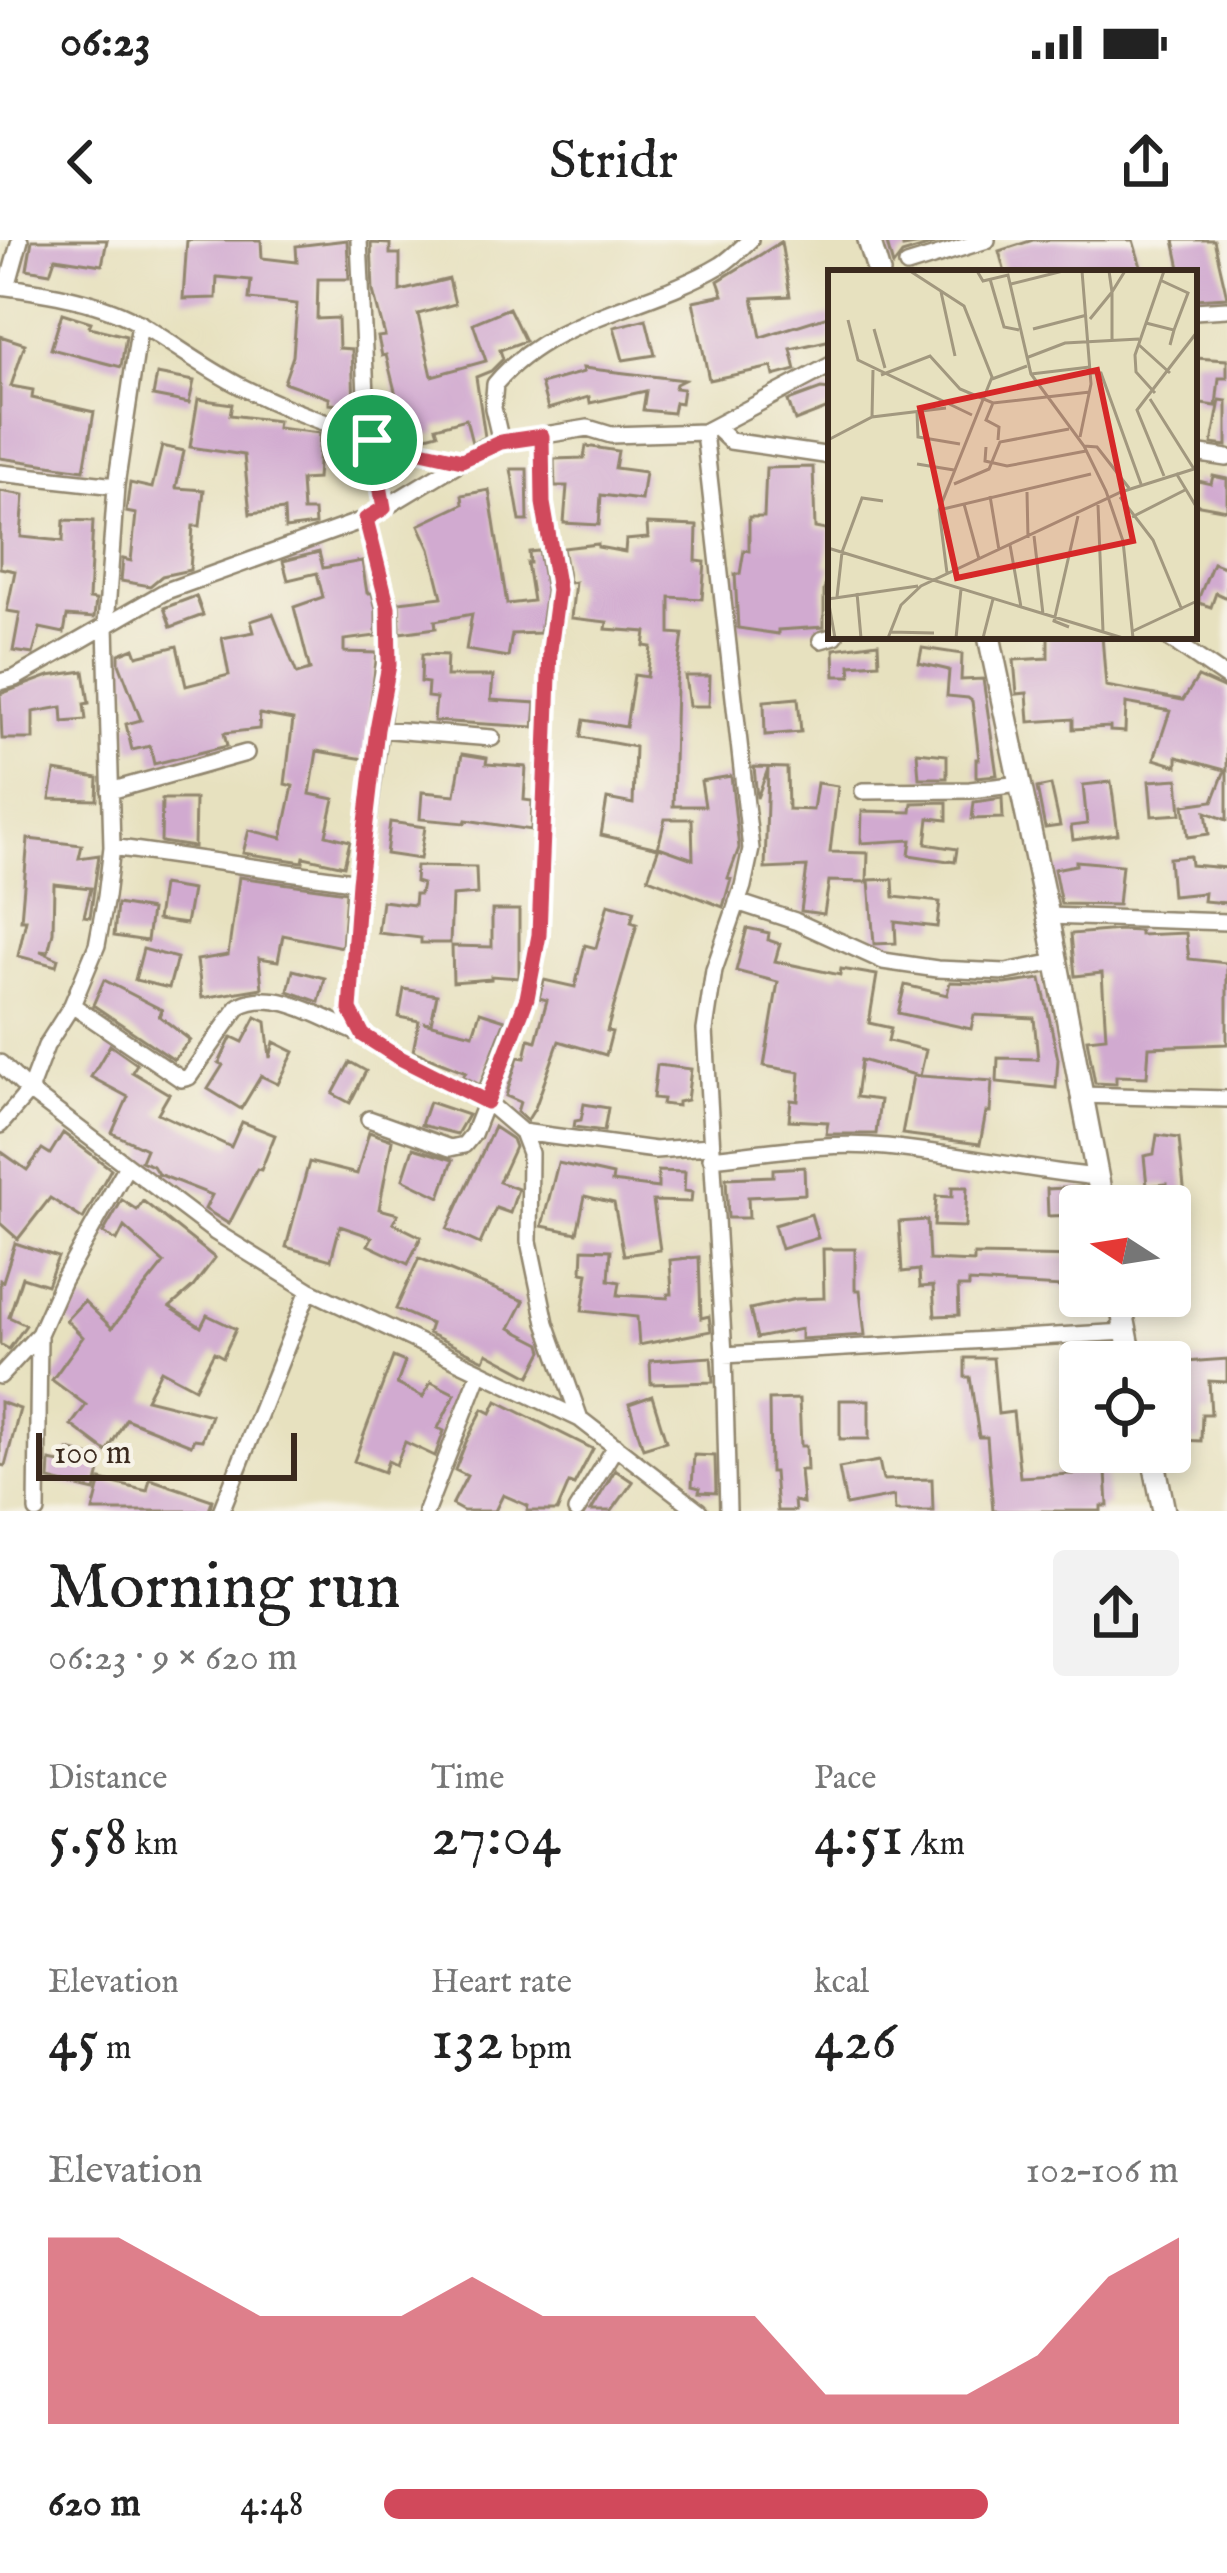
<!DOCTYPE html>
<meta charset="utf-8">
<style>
body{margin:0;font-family:"IM FELL English",serif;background:#f2f2f2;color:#222;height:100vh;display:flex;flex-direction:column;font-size:45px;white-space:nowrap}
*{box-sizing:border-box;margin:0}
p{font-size:39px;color:#767676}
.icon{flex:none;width:66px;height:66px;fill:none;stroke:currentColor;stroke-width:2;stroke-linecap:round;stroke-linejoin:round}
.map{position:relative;height:1271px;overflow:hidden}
.sheet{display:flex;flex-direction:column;background:#fff;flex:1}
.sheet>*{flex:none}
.needle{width:78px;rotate:282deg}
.controls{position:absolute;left:1059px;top:945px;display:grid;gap:24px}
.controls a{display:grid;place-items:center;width:132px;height:132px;border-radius:12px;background:#fff;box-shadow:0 6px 18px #0003;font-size:60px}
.scale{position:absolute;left:36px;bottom:30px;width:261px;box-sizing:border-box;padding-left:12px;border:6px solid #3b2a1e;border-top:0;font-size:33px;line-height:42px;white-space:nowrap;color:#3b2a1e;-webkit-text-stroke:9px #f7f3e8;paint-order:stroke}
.pin{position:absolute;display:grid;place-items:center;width:102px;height:102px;color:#fff;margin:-51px;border:6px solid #fff;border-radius:50%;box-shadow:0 3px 12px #0007}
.round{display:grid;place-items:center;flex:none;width:126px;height:126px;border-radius:12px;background:#f2f2f2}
.summary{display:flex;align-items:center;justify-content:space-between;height:204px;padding:0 48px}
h1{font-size:66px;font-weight:600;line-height:90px}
.metrics{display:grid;grid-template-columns:repeat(3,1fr);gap:18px;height:204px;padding:12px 48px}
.metrics div{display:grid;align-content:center}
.metrics b{font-size:60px;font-weight:600}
.metrics small{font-size:33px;font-weight:400}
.metrics p{font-size:33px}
.chart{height:336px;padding:24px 48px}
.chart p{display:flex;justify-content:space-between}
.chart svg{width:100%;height:216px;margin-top:12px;fill:#d1495b;opacity:.7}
ul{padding:0 48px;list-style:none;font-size:39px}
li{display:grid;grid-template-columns:192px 144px 1fr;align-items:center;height:90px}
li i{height:30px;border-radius:15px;background:#d1495b}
.status{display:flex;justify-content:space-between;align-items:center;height:84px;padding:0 60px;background:#fff;direction:ltr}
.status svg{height:33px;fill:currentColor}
header{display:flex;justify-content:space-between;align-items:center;height:156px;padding:0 48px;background:#fff;font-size:54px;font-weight:600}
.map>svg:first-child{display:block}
.building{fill:#d1aad0}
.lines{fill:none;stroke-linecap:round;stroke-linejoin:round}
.street-casing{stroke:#91866e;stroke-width:20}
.secondary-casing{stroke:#91866e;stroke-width:26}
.street{stroke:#fff;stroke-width:15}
.secondary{stroke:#fff;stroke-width:21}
.route-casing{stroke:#fff;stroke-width:24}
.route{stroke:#d1495b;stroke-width:15}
.inset-road{fill:none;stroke:#a2987f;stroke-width:3}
.view{fill:#d62828;fill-opacity:0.15;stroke:#d62828;stroke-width:6}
.inset-edge{fill:none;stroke:#3b2a1e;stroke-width:6}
</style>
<div class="status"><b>06:23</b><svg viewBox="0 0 49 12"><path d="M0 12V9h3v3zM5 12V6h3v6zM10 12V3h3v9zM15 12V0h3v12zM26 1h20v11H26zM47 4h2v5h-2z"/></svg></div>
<header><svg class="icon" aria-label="back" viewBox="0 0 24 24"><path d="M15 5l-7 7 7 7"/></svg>Stridr<svg class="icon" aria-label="share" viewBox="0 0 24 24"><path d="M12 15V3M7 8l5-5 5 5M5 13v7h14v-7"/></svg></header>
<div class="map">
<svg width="1227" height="1271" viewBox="0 0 1227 1271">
<rect width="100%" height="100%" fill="#f7f3e8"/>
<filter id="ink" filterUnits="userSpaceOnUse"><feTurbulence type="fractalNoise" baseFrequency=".00833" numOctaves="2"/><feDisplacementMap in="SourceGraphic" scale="24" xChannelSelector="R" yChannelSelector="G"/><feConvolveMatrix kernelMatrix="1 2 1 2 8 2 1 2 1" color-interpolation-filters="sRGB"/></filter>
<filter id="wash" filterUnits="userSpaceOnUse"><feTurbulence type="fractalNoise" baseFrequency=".004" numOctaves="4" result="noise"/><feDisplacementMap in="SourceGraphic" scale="48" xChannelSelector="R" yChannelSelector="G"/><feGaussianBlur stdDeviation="2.7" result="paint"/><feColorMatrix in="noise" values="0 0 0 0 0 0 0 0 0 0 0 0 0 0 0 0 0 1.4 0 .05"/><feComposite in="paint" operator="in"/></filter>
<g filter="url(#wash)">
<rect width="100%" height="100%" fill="#e7e1bf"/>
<g id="blocks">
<path class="building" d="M32,0H107L102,25L55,18L50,33L27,29Z
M187,0H261L262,18L297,22L296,6L347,0L349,39H318L317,79L338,78L339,108L352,109L354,166L329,164V158L284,142L293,116L297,64L249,59L251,40L217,37L216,58L183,59Z
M886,0H902L903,7L947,0L902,14L893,26Z
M1033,0H1133L1142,30L1005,33L999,11Z
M1174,0H1214L1227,57L1194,59V33H1181Z
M781,2L790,56L753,58L761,97L831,75V100L791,109L796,130L774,136L772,127L709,140L693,61L723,55L718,41Z
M371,3L390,4V14H400V51L449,39L455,64L418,74L432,136L486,121L473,83L509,68L525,101L500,110L503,119L491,131L476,137L485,197L472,203L466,179L436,187L438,193L419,198L406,195L386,115L382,116L378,97L385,96L373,51Z
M62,73L91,82L89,87L126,96L121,127L51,109Z
M646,79L655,115L623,120L614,87Z
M0,96L25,104L11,146L33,150L32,158L94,172L84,230L0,218Z
M1194,118L1227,120V138H1219L1216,166L1194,163Z
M583,128L684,140L676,144L675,148L683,149L681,163L675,162L673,173L643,170L646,151L590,163L589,157L548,169L541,144L584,132Z
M157,134L194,141L189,163L153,156Z
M821,149L831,150V167L795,181L788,161Z
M198,159L232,164L230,175L278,181L277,188L320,193L317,239L301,240L303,271H314L315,285L285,289L284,270L250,274L244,215L190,207Z
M1220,160L1227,161V206L1212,204Z
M162,206L184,211L176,248L204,250L200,286H193L190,330L162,336L150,346L121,341L123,319L131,321L136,274L126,272L130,243L152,248Z
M586,206L618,211L615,228L645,232L641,260L601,255L599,285L564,283L567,246H555L554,219L584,218Z
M813,227L815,288L831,291L825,325L831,326L824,350V387L778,390V394L738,388L735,334H740L744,310L749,311V277H764L766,228Z
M511,229H527L528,281H520Z
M1213,236L1227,239V270L1194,264V240L1211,244Z
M489,250L507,364L533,361L527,323H530L529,312L539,311L546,351L540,393L512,394L508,417L466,410L472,374L435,381L436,388L400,393L399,362L442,357L430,309L419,285L463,264L462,255Z
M0,251L24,255L21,297L63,301L64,280L93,281L89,359L96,360L94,378L67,376L64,393L40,388L33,414L13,411L20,373L7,371L15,331L0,328Z
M647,284L697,286L696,321L705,322L702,359L670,357V393L683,394L676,444L673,566H705L701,541L731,536L739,608L728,638L731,639L723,667L648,638L659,607L693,619L692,579H665L658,608L601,595L607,559L633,564L635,507L581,497L584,480L626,487L634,435L647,437L651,407L644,406L646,392L606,389L607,382L571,378L575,342L569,343L563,308L598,304V307L625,312L626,300L648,298Z
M319,312L323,328L362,321L367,353H372L376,369V396L344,400V412L377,413L364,519L317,511L310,554L334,559L326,595L350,601L344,626L304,617L303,622L243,613L249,590L282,598L293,546L285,544L293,480L260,474L259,489L224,493L227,506L154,524L150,506L132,510L126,484L141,480L119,423V414L134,408L137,416L177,406L186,446L229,435L222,398L254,392L251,381L273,374L297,434L310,430L294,367L323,357L317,333L288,340L283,321Z
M1213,323L1227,328V358L1216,353L1211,367L1199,363V357Z
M196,356L203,375L171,387L164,368Z
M1048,396H1102L1106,446L1183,460L1198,437L1227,450V580L1206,572L1209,594L1188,597L1184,565L1213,561L1225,530L1177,517V526L1154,519L1170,471L1126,463L1125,492L1110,491V487L1073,489V479L1029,482L1027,453L1017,454L1014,420L1048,418Z
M878,403L879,423L850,425L851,436H835L834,409Z
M922,408L962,414L961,440L983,439L997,535L976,537V519H979L972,461L968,458L947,456L949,430L919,423Z
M422,414L447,415L446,436H493L491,460L536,463L534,487L434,481L436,458L427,457L428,443L421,442Z
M84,431L89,463L84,464L86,480L63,482L62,467L33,472V499H2L0,454L49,436Z
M685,436H710L709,466H689Z
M798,458L801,492L765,495L764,461Z
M917,512L947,515V538H919Z
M462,514L487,518L486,524L526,527L524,560L532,561L531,590L466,580L465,583L420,579L422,552L455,555Z
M754,527L787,528L788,569L813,570L817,543L838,546L830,612L868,613L867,642L829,641L824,674L801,671L807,627L765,629L768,529L757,558Z
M55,531L98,538L97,560L50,559Z
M1178,539L1181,574L1152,576L1149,541Z
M1111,542L1118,594L1073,600L1071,586L1087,584L1083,545Z
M1051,545L1060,586L1045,588L1037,548Z
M1002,558L1003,578L972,579L974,562Z
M162,559H195L194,607L161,602Z
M947,562V580L929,578L926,604L957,609L955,622L909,615L911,600L861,603L862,571L911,572L912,563Z
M390,582L425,587L420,619L386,614Z
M28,599L82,605L79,618L99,615L90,677L84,676L91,648L54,644L53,692L48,712L40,711L58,719L56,726L18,716L26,680H21Z
M1190,616L1191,625L1227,628V663L1203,661L1204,653L1172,656L1169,618Z
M1076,621L1122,625L1118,665L1061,664L1054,629L1076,625Z
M416,626L476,627L477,654L452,656L450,703H421V698L378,693L382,661L414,665L415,654H420L422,644L415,642Z
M239,637L346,652L342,707L283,695L278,721L259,718L262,748L202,758L197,720L228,715Z
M893,639L894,657L940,662L937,687L895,682L896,703L874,704L869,640Z
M162,645L192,650L186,684L157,680Z
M117,664L151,670L147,701L114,696Z
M608,664L634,671L631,682L637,684L607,791L612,792L606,815L559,801L535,868L527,881L517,872L520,862L506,856L518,817L525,818L529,799L536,801L547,760L539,758L544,740L575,747L585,705L596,708Z
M492,670H519V738L491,736V739L453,742L452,706L492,707Z
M747,688L769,693L768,700L780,704L775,721L840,735L841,729L877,735L869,783L891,788L888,801L926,810L920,836L992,841L990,872H986L980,904L902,894L913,836H919L861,820L856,857L880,860L876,894H826L828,882L789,880L791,860L798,861L800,832L764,826L778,742L736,731Z
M1120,690L1140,691V695L1186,693L1189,719L1227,723V804L1149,807L1147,837L1116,836V844L1095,843L1087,799L1106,797L1102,733L1075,736L1071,694Z
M143,709L177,718L169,748L135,740Z
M293,730L325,738L319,762L288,751Z
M1041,739L1058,819L1056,848L997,842L998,818L1038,819L1034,778L974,775L971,789L898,773L905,745L947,755L950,742L1005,744Z
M104,740L162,770L159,776L190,800L174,820L93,765Z
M404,749L437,755L431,783L423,782L473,794L480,772L505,780L480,845L463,836L466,832L413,811L419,781L399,777Z
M256,777L266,782L270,818L274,802L294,812L278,844L261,836L241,869L208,849L223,825L219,823L230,800L232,797L243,802Z
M110,805L137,824L132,832L169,854L158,873L231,907L242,882L275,895L261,930L257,929L229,984L205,969L212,955L158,934L153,926L141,921L146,909L112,893L128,857L91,837Z
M350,822L366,831L350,863L333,854Z
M657,825L691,829L687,860L678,862V866L662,864L663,859L653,858Z
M429,862L468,875L457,894L421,885Z
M584,864L608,868L604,891L574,887L575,881L581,880Z
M494,887L512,899L515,907L499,942L518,949L510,973L496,968L480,1004L447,989Z
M369,892L392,900L379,969L398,974L393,983L421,997L408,1024L368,1005L372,997L340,986L331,1020L286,1007L309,922L357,934Z
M63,893L111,929L83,979L50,958L18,999L0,983V911L27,930L42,909L50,914Z
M1157,895L1179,898L1185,957L1168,959L1167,944L1147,946L1144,916L1154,914Z
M413,908L453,920L440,957L403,939Z
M558,923L613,935L612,942L658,948V931L685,932L684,951L692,952L691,962L653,961L660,1010L624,1015L614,963L585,956L577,993L542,986Z
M804,927L805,954L748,957L749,978H728L726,938L773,936V929Z
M952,947H967L965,987L934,986L936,956L952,957Z
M1082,947L1086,966H1080V975L1048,976L1047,949Z
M122,960L137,970L143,961L215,1018L193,1047L170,1067L201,1087L207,1075L236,1089L223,1117L214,1112L195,1148L161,1130L146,1159L211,1175L202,1200L194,1199L191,1205L126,1179L107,1212L71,1185L86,1165L52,1140L83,1097L66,1080L84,1061L112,1088L164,1023L124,987L117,1001L103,993Z
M811,974L818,998L781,1009L774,985Z
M927,980L929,1020L974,1022V1015L1080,1017V1048L969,1042V1047H958L959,1075L935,1076L933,1046L920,1047L919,1030L902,1032L899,982Z
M15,1003L58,1017L47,1045L22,1037L9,1077L26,1085L9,1109L0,1104V1040L3,1041Z
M583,1009L611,1010L609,1040L620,1042L618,1055L668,1058V1054H672L670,1020L699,1017L701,1078L709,1076L711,1091L639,1105L637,1077L582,1071L588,1033L582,1032Z
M823,1009H855V1050H860L865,1095L801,1099V1089L757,1098L750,1069L796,1059L824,1058Z
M419,1018L524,1061L510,1088L541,1104L543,1111L530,1136L487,1113L484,1120L428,1093L431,1084L396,1069Z
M393,1117L405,1122L397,1144L423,1157L431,1142L455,1154L438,1188L444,1191L435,1216L405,1202L396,1225L388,1221L384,1232L354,1221Z
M711,1117L713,1142L651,1144L650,1121Z
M965,1118H993L998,1174L1013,1172L1020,1237L1106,1232L1108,1266H1101V1271H993L987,1197H979L970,1137H965Z
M1227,1119V1142L1209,1141L1211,1174H1202L1201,1201L1179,1200L1172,1123Z
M652,1156L666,1201L643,1208L629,1164Z
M799,1159L801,1206H806L807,1230H800L803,1263L794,1261L795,1271H777L774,1232H770L769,1160Z
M840,1160H869V1199H840Z
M497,1161L593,1209L574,1245L569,1243L557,1271H527L528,1266L503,1255L495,1271H463L452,1265L467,1236L455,1230L466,1202L483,1169L491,1173Z
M0,1162L20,1169L5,1226L0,1225Z
M68,1210L103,1219L95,1251L49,1240L50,1221L65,1224Z
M694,1215L715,1216L716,1253L699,1252L700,1248L692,1246Z
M879,1221L883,1240L932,1239L933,1271H895L894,1256L846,1265L839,1228Z
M615,1230L633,1242L612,1271H591Z
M150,1239L212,1260L209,1271H93L101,1240L147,1251Z"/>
</g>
</g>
<g filter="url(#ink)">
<use href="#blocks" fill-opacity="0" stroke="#91866e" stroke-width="3"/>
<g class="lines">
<g class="street-casing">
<path id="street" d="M359,0L367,177L384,268
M907,25L987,0
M0,46C45,52 103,61 142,85C176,106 208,130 244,148C312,183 387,203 462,221
M7,47L20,0
M1194,71L1227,69
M716,188L730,201L831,216
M704,192L751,609L743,646L714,730L705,790L724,1115L728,1271
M501,202L493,168L495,144C553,75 648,69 721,25C732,18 741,8 750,0
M1194,213L1227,218
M0,233L116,246
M366,279L388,367L389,425L359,642L350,769L363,795L396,816L487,862L522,892L530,913L529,1001L546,1083L580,1179
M1166,396L1227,438
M821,400L835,396
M0,442L15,438L166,351L366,279L462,221L501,202L588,188L611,195L704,192L831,125
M378,489L492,498
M110,551L246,513
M863,551L970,550L1020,544
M112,607L359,642
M737,662L795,681L883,721L937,729L1006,732L1056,722
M1048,676L1227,682
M72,765L181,839L189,837L239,766C277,746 326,781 363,795
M0,823L29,851L215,992L309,1050L580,1179L699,1271
M1079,855L1227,859
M369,879L450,908L464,905L473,894L527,758L539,695L550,411L558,350L543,263L542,196
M0,885L29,851L46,806L72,765L97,705L106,657L112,607L106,385L116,246L140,83
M522,892L655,910L710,906
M711,918C769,912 828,901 886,907C957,914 1027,930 1098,937
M724,1115L1126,1092
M0,1136L39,1094L63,1040L127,926
M37,1271L39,1094
M221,1271L309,1050
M426,1271L480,1132
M576,1271L616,1206"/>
</g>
<g class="secondary-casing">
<path id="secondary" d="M869,0L879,33
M989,396L1048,676L1103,966
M1119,1056L1132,1122
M1152,1212L1164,1271"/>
</g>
<use href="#street" class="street"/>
<use href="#secondary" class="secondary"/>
</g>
</g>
<g class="lines" filter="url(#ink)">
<g class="route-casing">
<path id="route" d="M542,196L543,263L558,350L550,410L539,695L527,758L487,862L396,816L363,795L350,770L359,642L377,489L389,425L388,367L366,279L384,268L372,200L462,220L501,202Z"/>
</g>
<use href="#route" class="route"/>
</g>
<g transform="translate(828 30)">
<rect width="369" height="369" fill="#e7e1bf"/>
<path class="inset-road" d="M82,1L136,36L164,107L111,240L119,303M149,1L155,11L180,5L203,104L256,176L278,221L295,271L305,368M162,9L176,57L191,60M332,10L360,23L346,60M183,14L235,1M113,22L127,86M262,49L284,22L281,1M20,50L30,90L144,145M318,53L346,60L342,75M46,59L57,98M205,59L259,45M284,69V22L297,1M311,75L342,103M198,88L237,73L311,69M263,103H273L313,214M203,104L262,97M53,105L102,86L132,119L165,133L262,122M164,109L199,96M327,123L308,102L307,85L336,1M322,129L366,199M165,133L158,150L171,157L170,170M89,143L90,167L132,174M44,147L45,100M252,167L263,114L254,1M0,170L44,147L118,138M256,176L269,177L301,218M158,177L157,191L179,196L258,181M89,194L126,200M348,203L369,238M336,206L309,140L369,62M126,214L161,199L172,172L241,159M199,222L200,268M162,226L171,280M292,227L325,270L354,340M136,234L151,289M270,235L275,361M111,240L263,204M304,247L357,220M206,266L215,344M182,275L193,337M0,278L295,368M29,323L33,368M9,327L14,282L34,228L55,231M0,329L90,316M0,329L7,368M241,357L226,351L250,246M305,361L369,331M62,362L106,363M60,368L73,335L93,316L293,222L369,198M128,368L133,319M155,368L165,329"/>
<path class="view" d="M269,100L305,271L129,308L92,138Z"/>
<rect width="369" height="369" class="inset-edge"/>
</g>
</svg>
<div class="controls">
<a><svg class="needle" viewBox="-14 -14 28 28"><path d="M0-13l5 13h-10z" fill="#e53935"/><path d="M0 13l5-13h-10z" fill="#767676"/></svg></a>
<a><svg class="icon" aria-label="locate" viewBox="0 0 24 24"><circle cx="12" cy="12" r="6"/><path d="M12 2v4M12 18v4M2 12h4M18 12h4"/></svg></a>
</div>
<div class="scale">100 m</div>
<div class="pin" style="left:372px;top:200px;background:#1e9e55"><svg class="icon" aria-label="arrive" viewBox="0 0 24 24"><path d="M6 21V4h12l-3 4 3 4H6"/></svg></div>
</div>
<section class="sheet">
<div class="summary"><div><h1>Morning run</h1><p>06:23 · 9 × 620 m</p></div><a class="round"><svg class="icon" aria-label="share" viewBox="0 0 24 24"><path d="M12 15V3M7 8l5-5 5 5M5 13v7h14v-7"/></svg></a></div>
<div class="metrics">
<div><p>Distance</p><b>5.58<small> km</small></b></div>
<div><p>Time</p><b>27:04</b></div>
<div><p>Pace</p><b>4:51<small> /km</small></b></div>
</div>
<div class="metrics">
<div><p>Elevation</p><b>45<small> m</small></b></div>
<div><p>Heart rate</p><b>132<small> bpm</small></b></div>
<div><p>kcal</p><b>426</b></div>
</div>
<div class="chart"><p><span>Elevation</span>102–106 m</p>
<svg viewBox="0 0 160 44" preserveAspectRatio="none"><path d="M0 44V6L10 6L20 14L30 22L40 22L50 22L60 14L70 22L80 22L90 22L100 22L110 38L120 38L130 38L140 30L150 14L160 6V44z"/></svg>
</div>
<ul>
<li><b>620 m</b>4:48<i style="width:76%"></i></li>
</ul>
</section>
